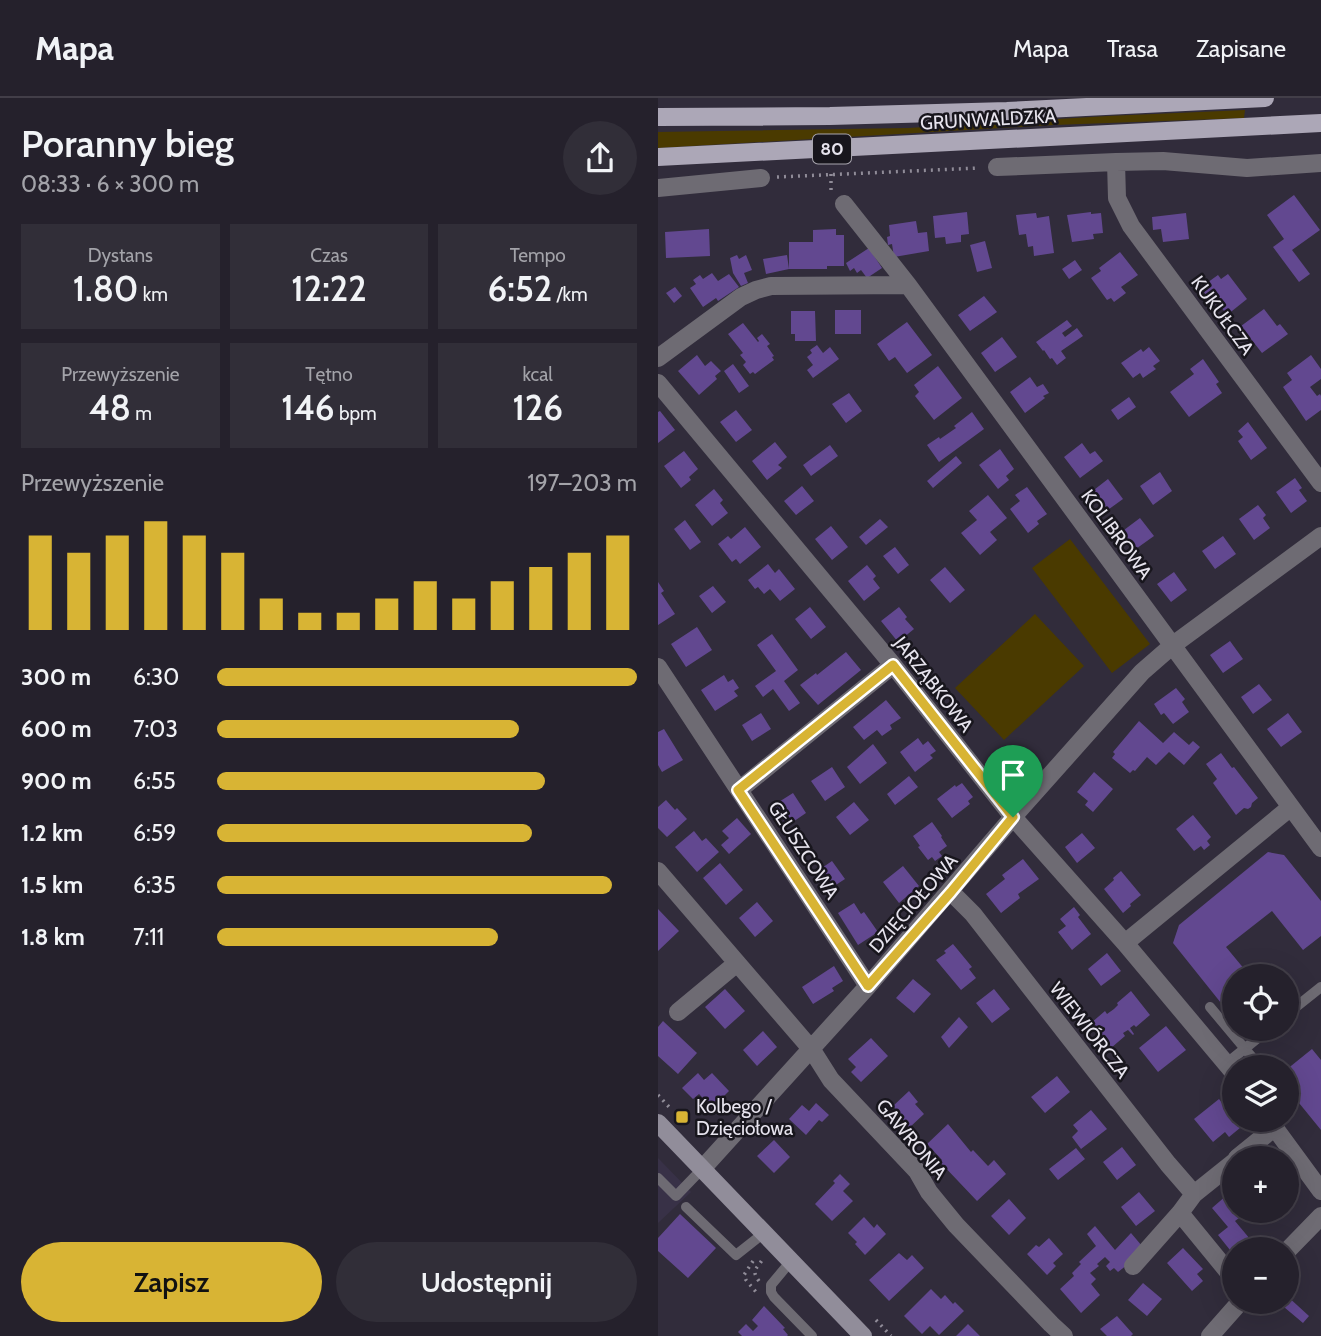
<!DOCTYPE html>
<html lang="pl">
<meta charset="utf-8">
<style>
body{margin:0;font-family:Cabin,sans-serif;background:#312e38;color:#f1f3f6;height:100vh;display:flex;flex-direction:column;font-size:26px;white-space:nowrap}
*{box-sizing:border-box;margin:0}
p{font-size:23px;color:#a3a3a9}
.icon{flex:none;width:38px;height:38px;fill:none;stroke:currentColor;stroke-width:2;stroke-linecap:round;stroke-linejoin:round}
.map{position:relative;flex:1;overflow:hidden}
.panel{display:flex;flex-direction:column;background:#25212c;width:658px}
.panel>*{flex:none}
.buttons{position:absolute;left:564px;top:866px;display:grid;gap:14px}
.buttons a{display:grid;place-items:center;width:77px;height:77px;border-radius:50%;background:#25212c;box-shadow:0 7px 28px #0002,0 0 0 2px #423e48;font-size:35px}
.pin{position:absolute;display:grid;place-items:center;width:60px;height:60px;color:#fff;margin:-72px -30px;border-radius:50% 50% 50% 0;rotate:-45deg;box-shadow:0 0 7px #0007}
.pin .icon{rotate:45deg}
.round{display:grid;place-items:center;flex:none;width:74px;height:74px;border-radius:37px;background:#312e38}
.head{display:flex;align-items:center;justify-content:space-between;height:119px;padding:0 21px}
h1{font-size:38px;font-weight:600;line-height:52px}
.metrics{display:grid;grid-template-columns:repeat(3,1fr);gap:10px;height:119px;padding:7px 21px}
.metrics div{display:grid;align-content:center;border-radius:0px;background:#312e38;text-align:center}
.metrics b{font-size:35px;font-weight:600}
.metrics small{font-size:19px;font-weight:400}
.metrics p{font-size:19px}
.chart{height:196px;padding:14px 21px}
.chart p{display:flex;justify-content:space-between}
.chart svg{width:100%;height:126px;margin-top:7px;stroke:#d8b434;stroke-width:6}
.button{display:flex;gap:14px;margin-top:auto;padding:14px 21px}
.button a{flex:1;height:80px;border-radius:42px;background:#d8b434;color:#111;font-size:28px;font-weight:600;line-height:80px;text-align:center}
.button a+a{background:#312e38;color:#f1f3f6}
ul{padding:0 21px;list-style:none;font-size:23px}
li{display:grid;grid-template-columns:112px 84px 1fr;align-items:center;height:52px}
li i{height:18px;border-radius:9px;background:#d8b434}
header{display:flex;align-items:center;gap:42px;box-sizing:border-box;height:98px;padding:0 35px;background:#25212c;border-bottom:2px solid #423e48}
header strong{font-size:33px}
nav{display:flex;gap:38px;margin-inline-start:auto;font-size:24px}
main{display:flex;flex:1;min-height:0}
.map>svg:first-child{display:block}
.built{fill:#383147}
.green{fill:#4a3a00}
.building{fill:#624890}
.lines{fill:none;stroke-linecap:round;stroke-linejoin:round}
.path{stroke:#908c98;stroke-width:3.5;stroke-dasharray:2 5;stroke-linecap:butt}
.lane{stroke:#6e6b73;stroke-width:10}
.street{stroke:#6e6b73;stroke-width:18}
.secondary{stroke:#918d9a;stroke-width:18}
.primary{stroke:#aca7b7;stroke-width:18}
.route-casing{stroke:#fff;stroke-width:14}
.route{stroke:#d8b434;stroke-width:9}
.poi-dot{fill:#d8b434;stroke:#18161d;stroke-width:2.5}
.labels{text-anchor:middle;stroke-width:5;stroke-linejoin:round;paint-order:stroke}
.shield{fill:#18161d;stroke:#a9a6af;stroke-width:2}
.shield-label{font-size:18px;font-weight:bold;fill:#e7e4ee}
.street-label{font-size:19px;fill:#e7e4ee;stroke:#18161d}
.poi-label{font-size:19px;fill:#e7e4ee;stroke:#18161d;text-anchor:start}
</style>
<header>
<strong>Mapa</strong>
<nav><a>Mapa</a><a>Trasa</a><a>Zapisane</a></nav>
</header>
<main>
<section class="panel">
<div class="head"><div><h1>Poranny bieg</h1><p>08:33 · 6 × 300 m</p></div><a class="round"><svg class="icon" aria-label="share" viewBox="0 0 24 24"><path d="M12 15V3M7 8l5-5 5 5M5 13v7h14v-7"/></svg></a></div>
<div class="metrics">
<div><p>Dystans</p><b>1.80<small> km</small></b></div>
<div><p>Czas</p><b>12:22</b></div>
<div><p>Tempo</p><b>6:52<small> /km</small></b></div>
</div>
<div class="metrics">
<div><p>Przewyższenie</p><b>48<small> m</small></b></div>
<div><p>Tętno</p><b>146<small> bpm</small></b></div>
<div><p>kcal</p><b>126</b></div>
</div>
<div class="chart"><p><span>Przewyższenie</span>197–203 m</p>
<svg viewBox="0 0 160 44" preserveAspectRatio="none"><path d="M5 44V11M15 44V17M25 44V11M35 44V6M45 44V11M55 44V17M65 44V33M75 44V38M85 44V38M95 44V33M105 44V27M115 44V33M125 44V27M135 44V22M145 44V17M155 44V11"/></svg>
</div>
<ul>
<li><b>300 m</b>6:30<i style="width:100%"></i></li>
<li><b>600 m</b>7:03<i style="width:72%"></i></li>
<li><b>900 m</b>6:55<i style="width:78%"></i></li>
<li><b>1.2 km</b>6:59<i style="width:75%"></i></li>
<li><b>1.5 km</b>6:35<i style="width:94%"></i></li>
<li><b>1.8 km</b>7:11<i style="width:67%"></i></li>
</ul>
<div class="button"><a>Zapisz</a><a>Udostępnij</a></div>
</section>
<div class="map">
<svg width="663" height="1238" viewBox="0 0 663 1238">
<rect width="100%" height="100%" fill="#312c3b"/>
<path class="built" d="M0,1060L33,1094L0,1125Z"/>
<path class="green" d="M587,12L586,20L396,27L0,50V34L250,30L450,18Z
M412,441L492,546L454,575L374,470Z
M377,516L426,568L346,642L297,590Z"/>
<path class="building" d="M636,97L662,132L634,152L652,176L641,184L615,149L626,141L609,117Z
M309,114L311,136L303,137V144L288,146L287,139L277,140L275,118Z
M433,114V116L443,115L445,135L435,136L436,141L414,144L409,117Z
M378,115L379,120L391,118L396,155L376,158L375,148L370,149L368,136L361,137L358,117Z
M528,115L531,141L505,144L503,131L495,132L494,119Z
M258,123L260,135L269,134L271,153L236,159L234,146L230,147L229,139L232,138L231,127Z
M51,131L52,158L8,160L7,134Z
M178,131V137H186V168H169V171H131V144H155V132Z
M327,143L334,170L319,174L312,147Z
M211,150L224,170L209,180L203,172L199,175L196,170L192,173L188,165Z
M462,154L480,177L463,189L468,195L456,204L453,200L449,202L433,180L443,173L441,170Z
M79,157L81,161L88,157L94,172L86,175L90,185L83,188L75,175L72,160Z
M129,157L131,171L108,176L105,161Z
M417,162L424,172L411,181L404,171Z
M54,175L60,183L71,176L81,189L60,203L58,200L45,209L32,190L38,186L35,182L42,177L45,181Z
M570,176L589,201L569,217L560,205L556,208L546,194L550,191L546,187L560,177L563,181Z
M17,189L24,198L16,205L8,195Z
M326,198L339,214L312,233L300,217Z
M606,211L619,228L622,226L630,236L604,255L593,241L589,244L579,231Z
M177,212H203V236H177Z
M133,213H157L158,243H137V236H133Z
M409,222L414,228L404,235L407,239L419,230L425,238L403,253L408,260L399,267L394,260L392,261L386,252L385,253L378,244Z
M249,224L274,257L249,275L237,259L231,263L219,246Z
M85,225L100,244L101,243L99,240L104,236L112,246L109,248L116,258L114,259L116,262L97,276L95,274L92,276L85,267L88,264L82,257L85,255L70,236Z
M344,239L359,259L337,274L323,255Z
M159,247L165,255L172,249L181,261L155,280L149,272L155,267L149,259L154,255L152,252Z
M491,249L502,263L495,268L498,271L485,280L482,275L475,280L463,265L483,251L485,254Z
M39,257L47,268L53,263L63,273L57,278L59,281L41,297L20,273Z
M653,257L663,271V281L652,289L659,298L662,296L663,298V312L648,323L625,289L634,282L629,275Z
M545,261L561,284L558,286L564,295L531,319L512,294L536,276L532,271Z
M75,266L91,288L81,295L66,273Z
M280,268L304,300L276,322L257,298L261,294L256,287Z
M372,279L379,289L385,286L391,295L385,298L387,300L367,315L352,294Z
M191,295L204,313L188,325L174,306Z
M471,299L478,309L460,322L453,312Z
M78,312L94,332L78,344L62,324Z
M2,313L17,332L0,345V314Z
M314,314L326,331L281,364L269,347L281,339L282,341L298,330L296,328Z
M590,324L609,350L593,362L580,343L585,339L580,333Z
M117,344L129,359L120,367L124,370L109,382L94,363Z
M424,345L432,356L437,353L445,363L422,380L406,359Z
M172,347L180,358L153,378L145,367Z
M342,351L356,371L348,378L351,382L340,391L321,367Z
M26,353L40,371L31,379L33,382L23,390L6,368Z
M298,358L304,365L275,390L269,383Z
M502,374L514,393L495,407L482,388Z
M637,380L644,390L641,392L649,403L633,415L618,394Z
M450,381L465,401L447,414L432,395Z
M144,388L156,403L138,417L126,403Z
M369,389L389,416L379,423L381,426L370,435L352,411L362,403L357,397Z
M56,391L65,402L62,405L70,415L54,428L37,407Z
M330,397L349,420L332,434L339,442L322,457L303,435L319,422L311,413Z
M600,407L608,417L605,420L612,430L596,442L581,421Z
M482,420L496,438L475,453L462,435Z
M222,421L230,429L208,447L201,439Z
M27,422L43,444L32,452L16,431Z
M173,428L190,449L174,462L157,441Z
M87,429L103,449L82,466L78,461L74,464L60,446L70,438L73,441Z
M565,438L578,456L557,471L544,453Z
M237,449L251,467L240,476L225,458Z
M110,466L117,475L121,471L137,491L122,503L112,491L106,496L100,489L97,491L90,482Z
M209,467L218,478L215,481L222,490L206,503L190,483Z
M287,469L307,492L292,505L272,482Z
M516,474L529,492L513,504L499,486Z
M0,484L6,493L3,495L17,516L0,527Z
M55,488L68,504L54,515L41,498Z
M152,509L168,529L153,541L137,521Z
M241,509L249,519L247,521L256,531L240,544L223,523Z
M39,529L54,552L28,569L13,546Z
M114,536L140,572L126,583L142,605L131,613L115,591L105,599L97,588L118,573L99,547Z
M572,543L585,561L565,575L552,557Z
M188,554L203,572L160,607L142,587L158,575L159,577Z
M66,577L70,584L75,581L81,590L76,593L80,598L57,613L43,592Z
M601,586L614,602L595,616L583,599Z
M518,590L527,601L524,604L531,614L515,626L506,615L503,617L496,606Z
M228,602L243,620L232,627L234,631L224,638L219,632L206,642L195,629Z
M103,615L113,631L94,643L84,627Z
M630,615L644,634L623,649L609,631Z
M481,623L505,645L516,634L531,647L535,643L542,649L526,667L511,654L498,667L489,659L477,673L475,672L472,675L454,660L457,656L455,654Z
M6,631L25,662L4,674L0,667V634Z
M260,640L265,647L270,643L278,653L272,657L275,660L257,674L242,654Z
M215,646L229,665L202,686L189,669Z
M563,655L574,670L576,669L600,700L594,705L593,709L590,711L586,710L578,717L555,685L559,681L548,666Z
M174,669L187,689L167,703L153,683Z
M436,674L455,691L435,714L427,707L430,703L419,694Z
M251,678L260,689L237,707L229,696Z
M304,685L315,699L310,703L312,706L294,720L279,701L297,687L298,689Z
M135,695L148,715L129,728L116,707Z
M8,702L17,712L19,710L29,721L9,739L0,730V709Z
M196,704L211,722L192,737L178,719Z
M535,717L553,739L549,743L552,747L546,752L543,748L536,753L518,731Z
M79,720L93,736L71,756L63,747L71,740L64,733Z
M274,724L284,738L283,739L289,748L281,754L284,758L277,763L274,759L270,762L260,749L262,748L255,738Z
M36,733L44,743L48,740L61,754L39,774L17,749Z
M424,735L437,750L419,765L407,749Z
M610,754L626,757L663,803V838L645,852L614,813L568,849L592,878H576V903L567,910L515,845L521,827Z
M365,761L381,781L360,796L362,800L343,815L328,796L347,781L344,777Z
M174,763L187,781L167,794L155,776Z
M62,765L85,792L68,807L45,780Z
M245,768L261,788L241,805L225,784Z
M463,773L483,797L472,806L473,808L465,815L446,791L456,782L455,780Z
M99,804L115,823L97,839L81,820Z
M196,805L203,816L206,814L220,834L200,847L180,815Z
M416,809L422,817L420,819L433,836L414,852L400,834L408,828L402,821Z
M0,811L21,833L0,853Z
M295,846L314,869L311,871L318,880L303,892L278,862L288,855L286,853Z
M449,855L463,873L443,888L430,871Z
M176,868L185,883L174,890L176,893L155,906L144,889Z
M255,881L273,896L256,915L238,900Z
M67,891L87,913L67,931L47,909Z
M336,891L352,911L334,925L318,905Z
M473,893L492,917L478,929L476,927L472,930L476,936L475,937L470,932L465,935L467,938L453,950L433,925L447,913L449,916L456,911L460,907L459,905Z
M301,919L310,929L291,950L283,939Z
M5,923L39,955L20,976L0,958V929Z
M508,928L528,952L500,974L481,950Z
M105,933L119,949L99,968L85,952Z
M213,940L230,958L203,984L193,974L198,969L190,961Z
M654,951L663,962V1032L628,989V972Z
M40,975L46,982L54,975L71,993L54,1010L41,996L35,1001L24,990Z
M399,978L412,994L387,1015L373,999Z
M251,993L260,1004L257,1006L266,1016L251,1030L242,1020L244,1018L235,1008Z
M561,1001L568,1010L572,1006L576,1010V1022H586L588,1025L571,1039L567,1034L555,1044L536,1021Z
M158,1005L171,1017L164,1024L161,1022L148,1037L131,1021L144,1007L151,1013Z
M433,1012L449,1031L423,1051L414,1039L420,1033L415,1027Z
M290,1026L313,1054L315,1052L330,1068L336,1062L348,1076L319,1103L282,1064L284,1062L269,1046Z
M116,1042L132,1059L116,1075L99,1058Z
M464,1049L478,1067L459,1082L445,1064Z
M418,1050L427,1061L400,1082L391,1071Z
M182,1076L192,1086L185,1093L195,1103L174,1123L157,1106L177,1085L175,1083Z
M481,1094L497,1113L478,1128L463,1109Z
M569,1097L576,1105V1113H582L585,1117L577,1123L592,1141L580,1152H576V1157L560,1137L570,1129L554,1110Z
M351,1101L368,1120L351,1137L333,1118Z
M22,1116L58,1150L30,1180L0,1153V1140Z
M206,1119L216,1130L219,1126L228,1136L207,1157L197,1146L199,1144L190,1135Z
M437,1128L457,1152L473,1135L484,1148L469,1167L460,1174L456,1170L452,1173L448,1168L452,1164L447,1159L439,1166L441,1168L432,1175L438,1181L433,1186L442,1197L423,1215L402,1191L416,1178L414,1175L423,1166L421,1164L438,1148L429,1136Z
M391,1140L405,1156L395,1165L398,1168L389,1177L369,1156L378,1147L381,1149Z
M525,1150L545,1171L539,1176L545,1183L534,1193L509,1165Z
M241,1155L249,1162L254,1157L266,1170L231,1203L211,1182Z
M485,1185L504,1201L489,1218L470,1202Z
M273,1191L283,1201L287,1197L295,1206L297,1204L306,1213L281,1237L272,1228L264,1236L246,1218Z
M628,1197L651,1218L645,1225L620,1204H628Z
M106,1208L127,1230L125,1231L130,1237L129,1238H84L80,1234L88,1226L95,1233L100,1228L94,1222Z
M459,1218L475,1236L473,1238H449L442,1231Z
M310,1226L322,1238H298Z"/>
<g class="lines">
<path class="path" d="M173,76V92L175,94
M119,79L321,70
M0,997L12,1010
M95,1163L86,1177L88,1182L98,1194
M101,1183C92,1171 100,1171 105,1160
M218,1222L233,1238"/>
<path class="lane" d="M552,909L603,970
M628,917L663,889
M569,965L611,931
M0,1080L18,1098L44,1071
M28,1109L78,1157L106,1135
M133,1163L113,1187V1194L116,1199L154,1238"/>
<path class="street" d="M458,64L459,100L473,128L663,385
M339,69L458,64L505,63L589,70L663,65
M0,90L103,80
M186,106L250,187L663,750
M0,260L83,199L98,192L113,188L250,187
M0,285L235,567L355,719L467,845L576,975
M0,569L210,888
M81,692L235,567
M0,773L154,952L173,982L259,1073L271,1094L298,1127L393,1226L406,1238
M293,794L315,816L510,1066L536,1096L576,1064
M467,845L633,709
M20,914L79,865
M611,1022L663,1093
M579,1060L616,1030
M44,1071L210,888L355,719L484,574L515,547L663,438
M522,1115L576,1181
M628,1154L663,1118
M475,1168L522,1115L536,1096
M552,1238L582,1204"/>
<path class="secondary" d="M0,1025L205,1238"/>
<path class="primary" d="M0,19L172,18L349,13L607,0
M0,59L663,25"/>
</g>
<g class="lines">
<g class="route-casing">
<path id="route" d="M235,567L355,719L293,794L210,888L80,692Z"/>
</g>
<use href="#route" class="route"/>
</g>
<rect class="poi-dot" x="17" y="1012" width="14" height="14" rx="3.5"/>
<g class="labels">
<rect class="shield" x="155" y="36.5" width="38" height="29" rx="5"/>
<g class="shield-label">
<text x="174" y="57">80</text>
</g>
<g class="street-label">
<text transform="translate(330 21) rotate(-3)" y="7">GRUNWALDZKA</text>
<text transform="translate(565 217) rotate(54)" y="7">KUKUŁCZA</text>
<text transform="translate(459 436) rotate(54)" y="7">KOLIBROWA</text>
<text transform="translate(276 586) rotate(52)" y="7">JARZĄBKOWA</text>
<text transform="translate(146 752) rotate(57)" y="7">GŁUSZCOWA</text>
<text transform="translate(255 805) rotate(-49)" y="7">DZIĘCIOŁOWA</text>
<text transform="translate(432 932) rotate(52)" y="7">WIEWIÓRCZA</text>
<text transform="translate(254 1041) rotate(50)" y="7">GAWRONIA</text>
</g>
<g class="poi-label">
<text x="38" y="1015">Kolbego /<tspan x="38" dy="22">Dzięciołowa</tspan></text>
</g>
</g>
</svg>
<div class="buttons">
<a><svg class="icon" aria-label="locate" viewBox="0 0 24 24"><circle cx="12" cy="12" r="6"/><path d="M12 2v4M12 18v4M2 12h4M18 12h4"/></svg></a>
<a><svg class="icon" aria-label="layers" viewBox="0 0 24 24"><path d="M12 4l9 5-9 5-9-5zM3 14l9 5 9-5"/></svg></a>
<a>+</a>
<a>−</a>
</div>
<div class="pin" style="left:355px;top:719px;background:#1e9e55"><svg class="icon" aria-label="arrive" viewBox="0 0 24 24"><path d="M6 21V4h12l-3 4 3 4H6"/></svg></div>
</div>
</main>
